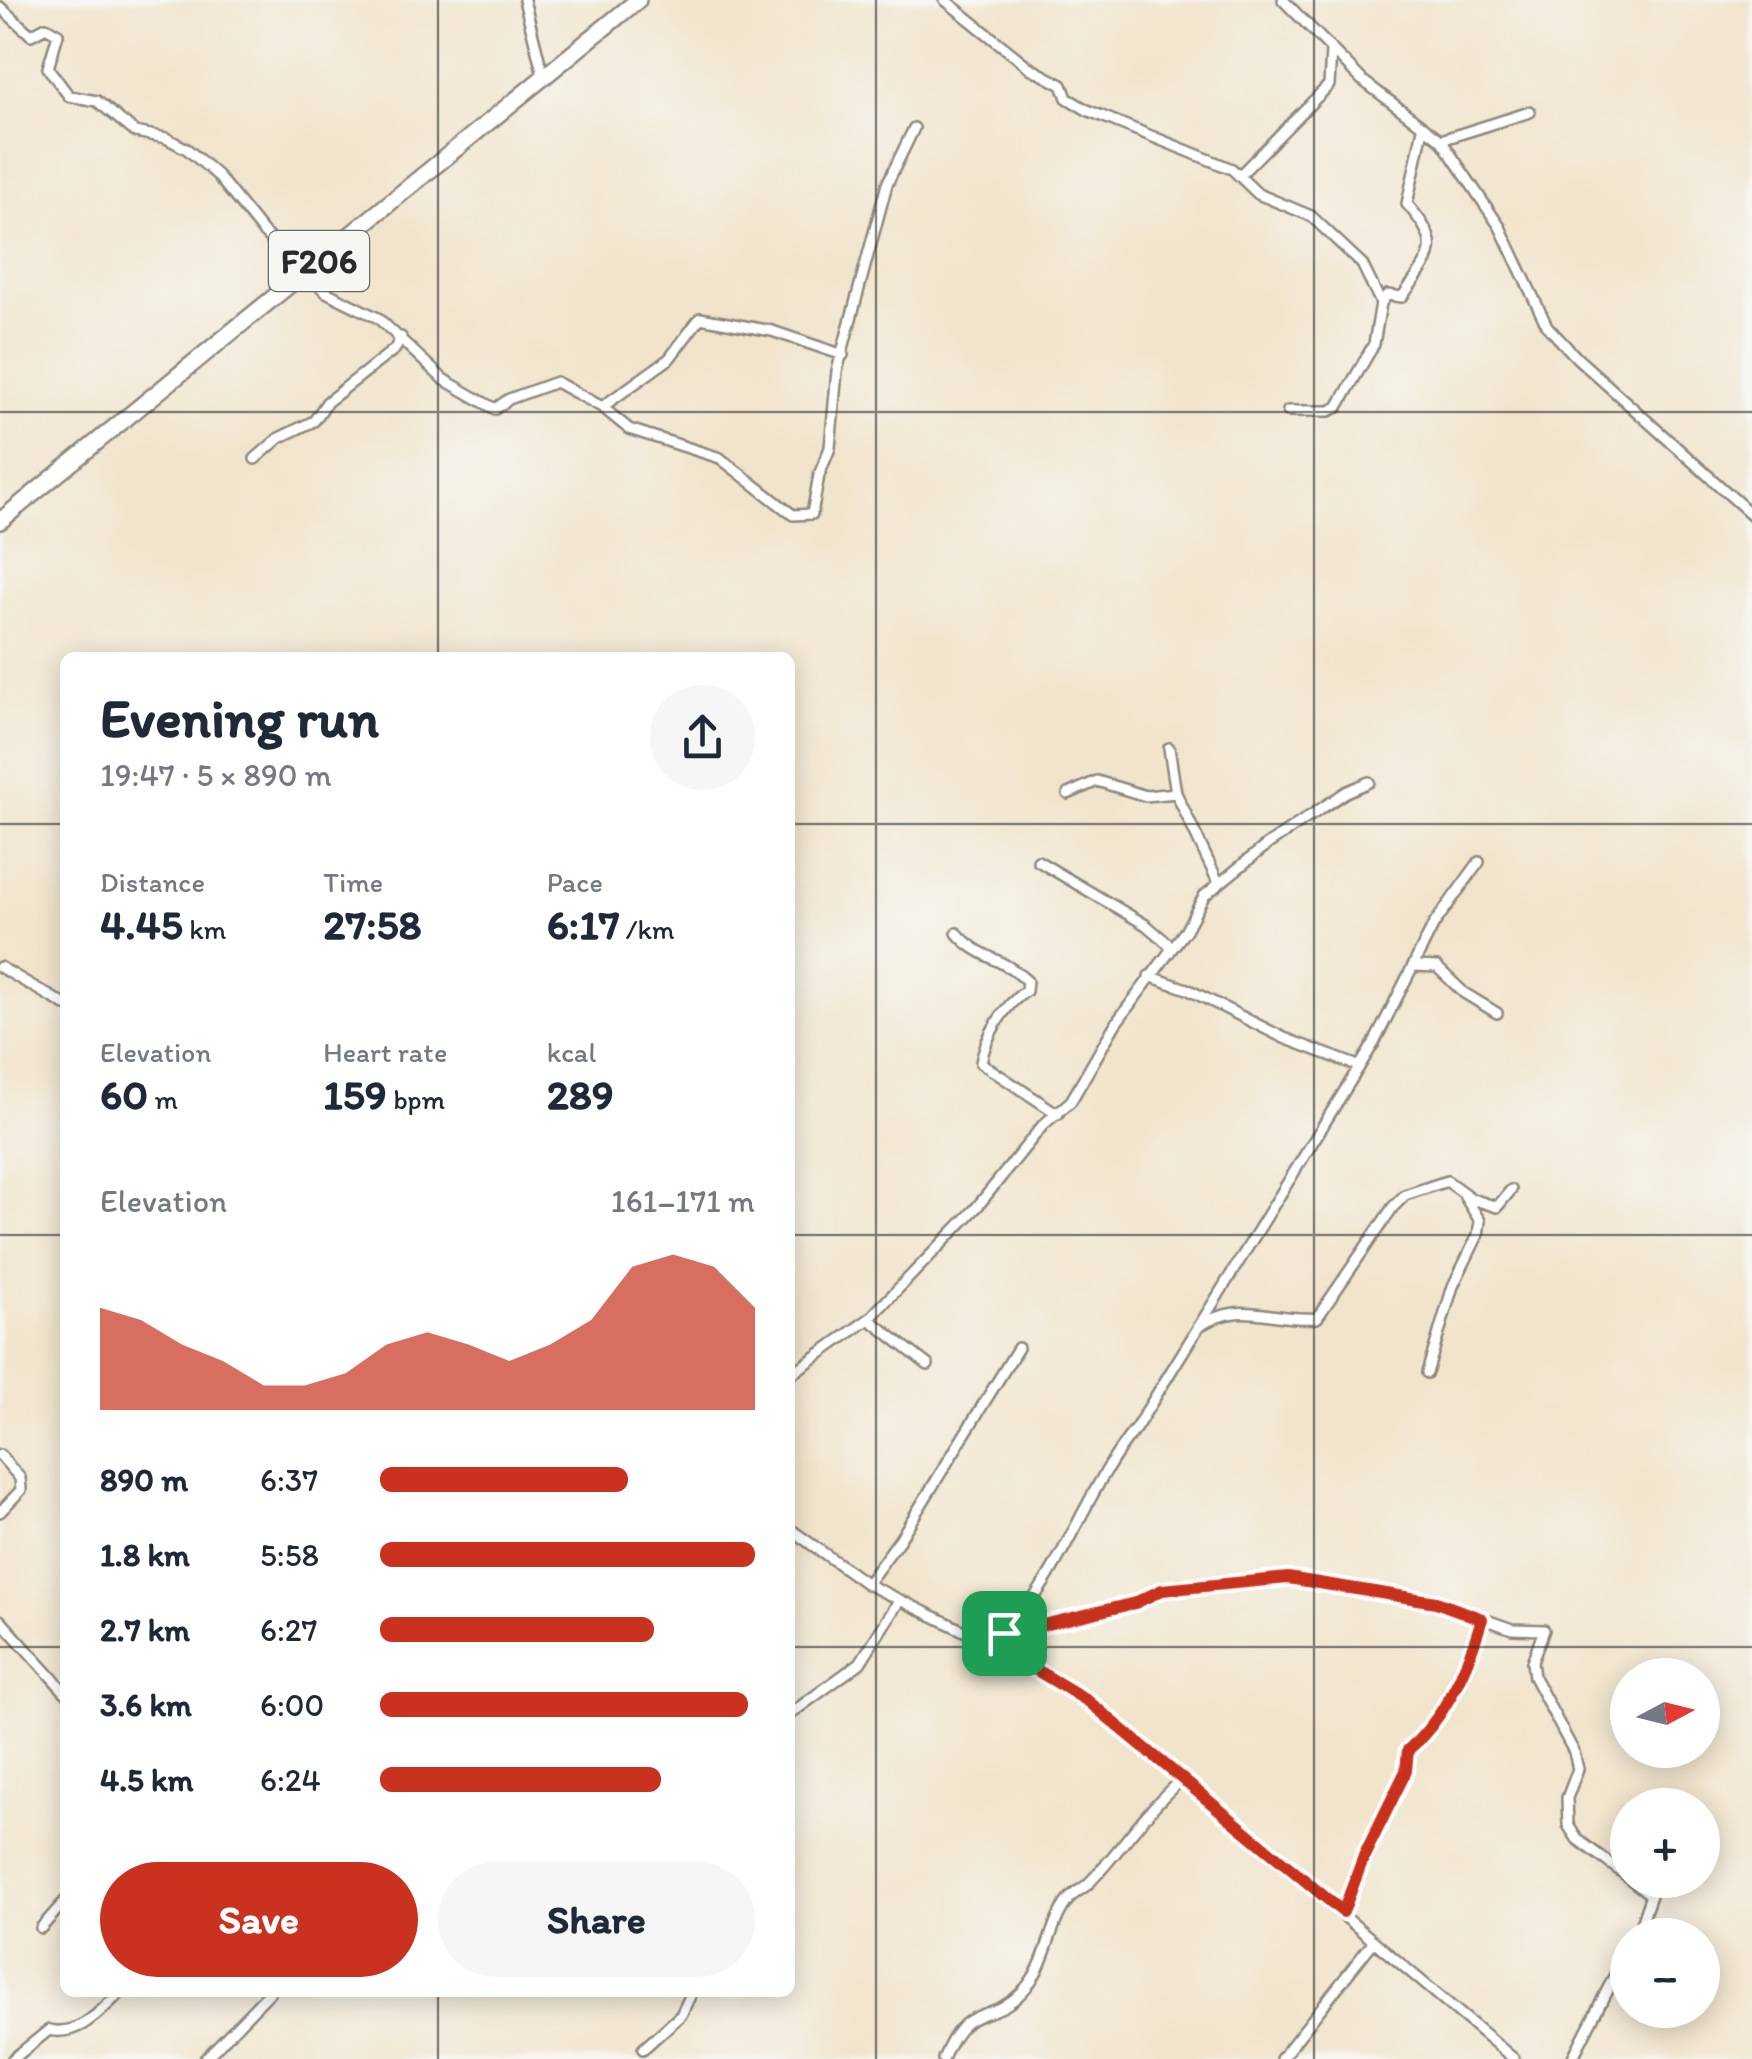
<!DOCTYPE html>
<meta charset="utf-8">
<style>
body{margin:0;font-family:Itim,sans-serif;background:#f6f6f7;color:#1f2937;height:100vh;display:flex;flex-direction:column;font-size:38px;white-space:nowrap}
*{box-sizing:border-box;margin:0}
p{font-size:32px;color:#747a83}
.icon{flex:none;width:55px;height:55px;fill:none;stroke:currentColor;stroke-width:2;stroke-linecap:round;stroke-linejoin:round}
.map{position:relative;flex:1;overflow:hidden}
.panel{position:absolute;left:60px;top:652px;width:735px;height:1345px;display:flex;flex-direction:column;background:#fff;border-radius:15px;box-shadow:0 5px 25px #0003}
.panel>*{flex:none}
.needle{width:65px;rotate:83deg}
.tools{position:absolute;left:1610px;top:1658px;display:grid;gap:20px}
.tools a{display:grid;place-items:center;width:110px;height:110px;border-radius:50%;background:#fff;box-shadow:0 5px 25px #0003;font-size:50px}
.pin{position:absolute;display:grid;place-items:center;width:85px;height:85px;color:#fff;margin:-42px;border-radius:20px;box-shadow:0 5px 15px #0006}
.round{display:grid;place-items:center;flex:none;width:105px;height:105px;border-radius:52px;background:#f6f6f7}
.overview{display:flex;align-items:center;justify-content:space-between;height:170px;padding:0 40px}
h1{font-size:55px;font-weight:700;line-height:75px}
.metrics{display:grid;grid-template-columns:repeat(3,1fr);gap:15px;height:170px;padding:10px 40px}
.metrics div{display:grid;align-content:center}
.metrics b{font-size:42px;font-weight:700}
.metrics small{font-size:28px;font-weight:400}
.metrics p{font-size:28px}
.chart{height:280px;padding:20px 40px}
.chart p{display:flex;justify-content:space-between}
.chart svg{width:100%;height:180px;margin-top:10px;fill:#c8321e;opacity:.7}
.primary-button{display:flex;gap:20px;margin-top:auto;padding:20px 40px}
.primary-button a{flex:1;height:115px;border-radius:60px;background:#c8321e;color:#fff;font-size:40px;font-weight:700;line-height:115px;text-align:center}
.primary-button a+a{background:#f6f6f7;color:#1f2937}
ul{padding:0 40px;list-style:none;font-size:32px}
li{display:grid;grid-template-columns:160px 120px 1fr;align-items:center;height:75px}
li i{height:25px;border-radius:12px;background:#c8321e}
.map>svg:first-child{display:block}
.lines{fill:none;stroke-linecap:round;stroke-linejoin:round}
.minor-casing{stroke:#8e887c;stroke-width:14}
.primary-casing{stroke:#8e887c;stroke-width:20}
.minor{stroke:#fff;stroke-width:9}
.primary{stroke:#fff;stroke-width:15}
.route-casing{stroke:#fff;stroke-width:20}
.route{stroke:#c8321e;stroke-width:12}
.grid{fill:none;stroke:#2b2b2b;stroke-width:2.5;stroke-opacity:0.55}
.labels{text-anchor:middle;stroke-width:8;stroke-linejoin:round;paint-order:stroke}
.shield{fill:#f6f6f2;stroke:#686867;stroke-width:2.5}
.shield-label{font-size:35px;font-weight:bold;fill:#2b2b2b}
</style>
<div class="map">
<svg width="1752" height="2059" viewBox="0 0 1752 2059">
<rect width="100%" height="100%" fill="#f6f6f2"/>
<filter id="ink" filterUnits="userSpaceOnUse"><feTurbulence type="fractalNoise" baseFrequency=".01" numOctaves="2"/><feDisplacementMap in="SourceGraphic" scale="20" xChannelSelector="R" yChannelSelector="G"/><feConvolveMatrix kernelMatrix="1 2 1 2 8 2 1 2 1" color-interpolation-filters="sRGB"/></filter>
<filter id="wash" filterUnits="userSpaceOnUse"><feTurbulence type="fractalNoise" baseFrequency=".0048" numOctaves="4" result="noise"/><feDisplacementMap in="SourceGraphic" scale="40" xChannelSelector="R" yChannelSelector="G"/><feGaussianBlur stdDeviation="2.25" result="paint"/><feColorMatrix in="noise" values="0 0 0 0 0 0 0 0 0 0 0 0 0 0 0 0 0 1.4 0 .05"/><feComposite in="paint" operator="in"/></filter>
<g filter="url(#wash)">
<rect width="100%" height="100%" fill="#f1e4cc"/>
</g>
<g filter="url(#ink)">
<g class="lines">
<g class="minor-casing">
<path id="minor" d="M524,0L544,78
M945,0L1030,68L1062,85L1067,98L1087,110L1232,169L1258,194L1311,216L1362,264L1381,303
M1283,0L1362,80L1441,140L1500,227L1547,326L1577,358L1752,515
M0,7L31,35L46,27L58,34L48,68L69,96L97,101L135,132L166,138L187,149L217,175L263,232L326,292L378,318L443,379L495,409L509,399L556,382L602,407L669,359L700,318L772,331L843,355
M1441,140L1530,112
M1239,176L1329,85L1331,51
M602,407L629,429L720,458L793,515L812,514L819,475L830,448L837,371L887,184L914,128
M1288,411H1329L1338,407L1374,344L1381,303L1387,295L1402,297C1433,254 1444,247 1407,204L1423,129
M255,459L279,438L314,421L327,402L395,349L401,337
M1169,748L1176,793L1219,884
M1068,794L1097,781L1146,796L1176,793
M1038,861L1146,925L1172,947
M957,933C978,958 1002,957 1027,981L1026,991C1004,1005 985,1037 981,1063L1058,1114
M1415,966L1437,967L1464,993L1497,1013
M0,967L65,1005
M1149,976L1187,989L1284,1038L1358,1066
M869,1319L928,1365
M1198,1327C1242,1298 1270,1322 1317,1318L1393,1207L1405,1195L1447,1181L1472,1199L1497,1207L1511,1190
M1427,1373L1453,1286L1478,1235L1480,1221L1465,1197
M790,1375L869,1319L977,1207L1043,1125L1071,1101L1116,1023L1186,930L1204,896L1268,844L1346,792L1369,782
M0,1455L20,1478L21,1490L0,1512
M790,1529L867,1584L1036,1666L1088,1701L1514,2059
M867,1584L900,1539L1018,1348
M0,1620L65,1692
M1005,1633C1062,1576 1084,1491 1136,1428L1374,1043L1434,924L1479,862
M985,1639L1135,1603L1162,1591L1288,1578L1436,1602L1512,1629L1544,1630L1532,1662L1534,1677L1574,1752L1578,1769L1567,1798L1568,1825L1577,1839L1628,1877
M790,1714L860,1663L899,1601
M1631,1880L1651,1895L1637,1935
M1343,1911L1364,1855L1405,1771L1408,1749C1446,1718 1469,1666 1481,1619
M41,1928L65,1901
M643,2049L681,2015L692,1992
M13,2059L49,2030C79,2037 100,2011 121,1992
M205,2059L270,1992
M943,2059C968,1999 988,2026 1021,1993C1050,1964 1047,1924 1070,1898C1075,1892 1083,1889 1089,1883C1121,1850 1145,1811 1181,1780
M1281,2059L1374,1941
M1572,2059L1628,1949"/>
</g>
<g class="primary-casing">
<path id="primary" d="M0,521L638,0"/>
</g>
<use href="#minor" class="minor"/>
<use href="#primary" class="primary"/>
</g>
</g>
<g class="lines" filter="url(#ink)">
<g class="route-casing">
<path id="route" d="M1288,1578L1436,1602L1482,1619C1468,1666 1446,1718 1408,1750L1406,1771L1364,1856L1343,1912L1088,1701L985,1639L1135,1603L1162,1590Z"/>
</g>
<use href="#route" class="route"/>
</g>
<path class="grid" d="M438,0V658M876,0V2059M1314,0V2059M0,412H1752M0,824H65M790,824H1752M0,1235H65M790,1235H1752M0,1647H65M790,1647H1752M438,1992V2059"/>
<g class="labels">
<rect class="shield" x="269" y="231" width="100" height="60" rx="8"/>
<g class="shield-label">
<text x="319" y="273">F206</text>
</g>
</g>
</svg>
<div class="tools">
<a><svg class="needle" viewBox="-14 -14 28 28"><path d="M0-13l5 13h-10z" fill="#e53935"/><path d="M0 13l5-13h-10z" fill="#747a83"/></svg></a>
<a>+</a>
<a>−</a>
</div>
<div class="pin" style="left:1004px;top:1633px;background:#1e9e55"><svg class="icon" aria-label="arrive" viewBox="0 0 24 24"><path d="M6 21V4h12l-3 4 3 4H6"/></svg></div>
<section class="panel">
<div class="overview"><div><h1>Evening run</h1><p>19:47 · 5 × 890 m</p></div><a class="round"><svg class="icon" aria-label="share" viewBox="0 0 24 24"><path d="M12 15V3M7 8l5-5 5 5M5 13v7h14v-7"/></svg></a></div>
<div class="metrics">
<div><p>Distance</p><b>4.45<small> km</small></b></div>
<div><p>Time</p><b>27:58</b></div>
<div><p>Pace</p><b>6:17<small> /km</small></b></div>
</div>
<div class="metrics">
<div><p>Elevation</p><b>60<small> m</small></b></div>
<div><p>Heart rate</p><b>159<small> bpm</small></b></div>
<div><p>kcal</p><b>289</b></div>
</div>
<div class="chart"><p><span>Elevation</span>161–171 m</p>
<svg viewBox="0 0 160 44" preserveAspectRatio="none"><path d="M0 44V19L10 22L20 28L30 32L40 38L50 38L60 35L70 28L80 25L90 28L100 32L110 28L120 22L130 9L140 6L150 9L160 19V44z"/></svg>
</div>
<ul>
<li><b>890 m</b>6:37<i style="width:66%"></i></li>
<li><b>1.8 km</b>5:58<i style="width:100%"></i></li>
<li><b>2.7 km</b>6:27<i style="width:73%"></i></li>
<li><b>3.6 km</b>6:00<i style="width:98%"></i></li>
<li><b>4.5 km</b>6:24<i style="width:75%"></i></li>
</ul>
<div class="primary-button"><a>Save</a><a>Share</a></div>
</section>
</div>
